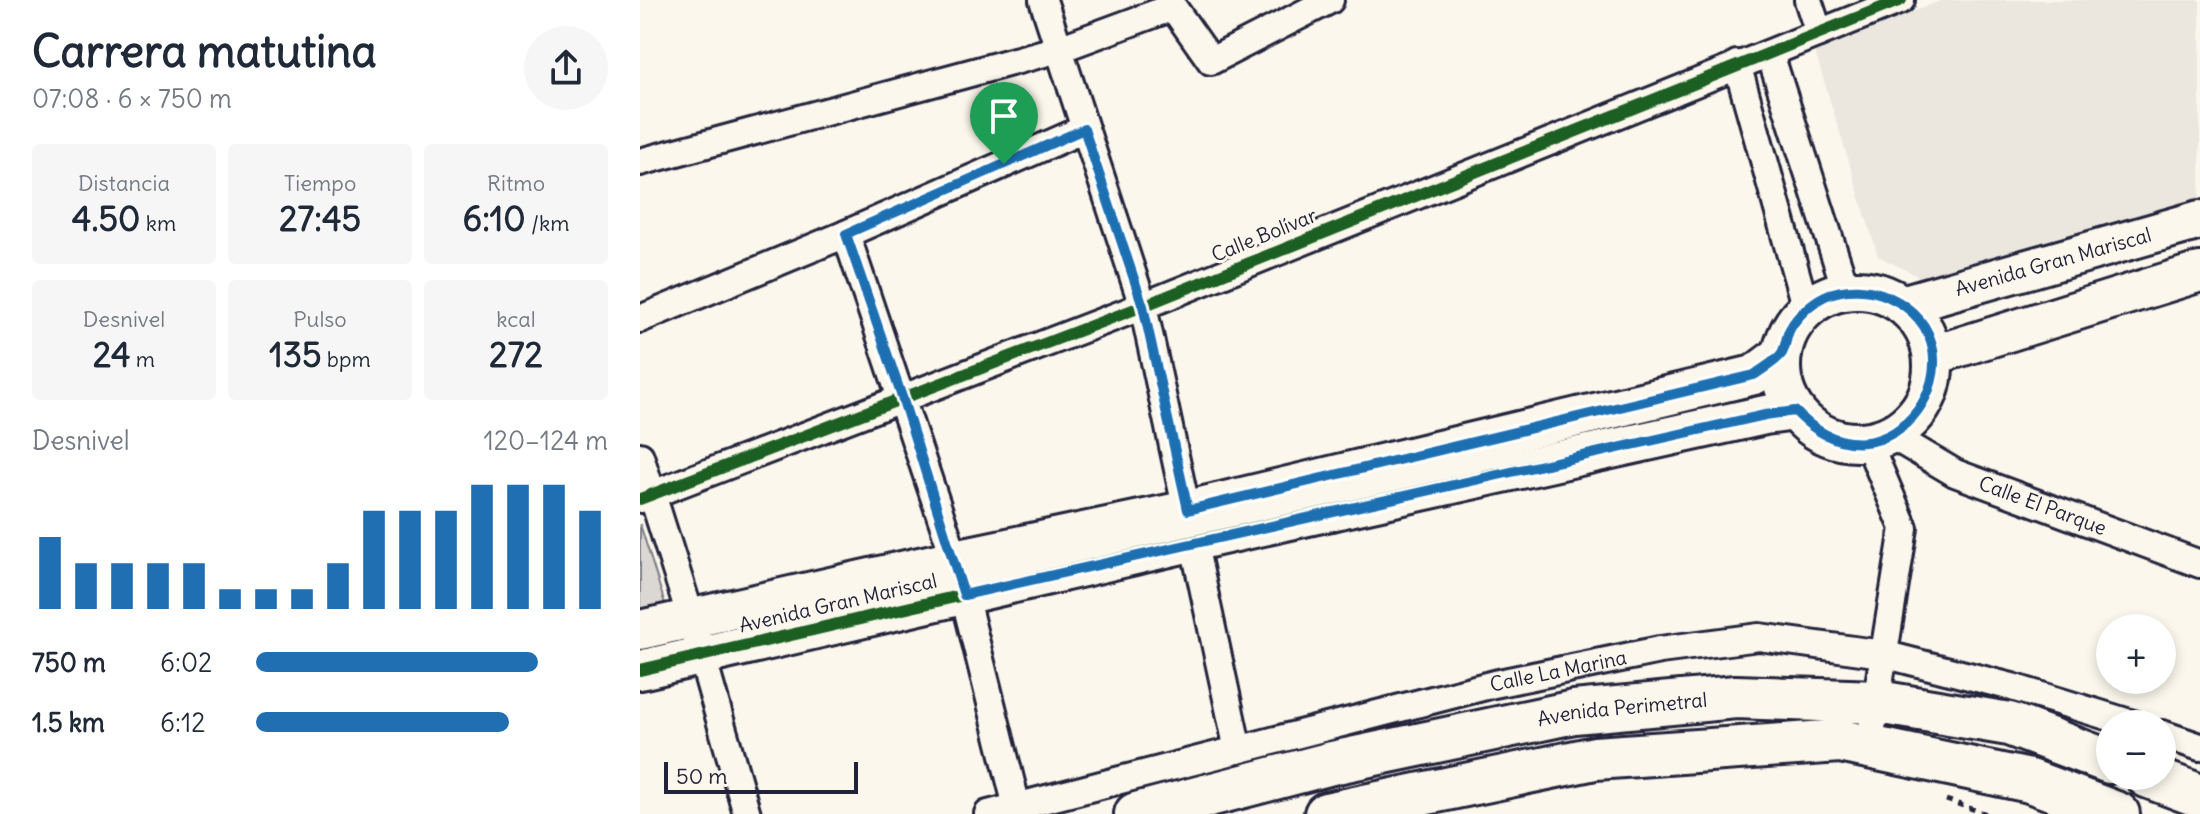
<!DOCTYPE html>
<html lang="es">
<meta charset="utf-8">
<style>
body{margin:0;font-family:Delius,sans-serif;background:#f6f6f7;color:#1f2937;height:100vh;display:flex;flex-direction:column;font-size:30px;white-space:nowrap}
*{box-sizing:border-box;margin:0}
p{font-size:26px;color:#747a83}
.icon{flex:none;width:44px;height:44px;fill:none;stroke:currentColor;stroke-width:2;stroke-linecap:round;stroke-linejoin:round}
.map{position:relative;flex:1;overflow:hidden}
.details{display:flex;flex-direction:column;background:#fff;width:640px}
.details>*{flex:none}
.fabs{position:absolute;left:1456px;top:614px;display:grid;gap:16px}
.fabs a{display:grid;place-items:center;width:80px;height:80px;border-radius:50%;background:#fff;box-shadow:0 4px 12px #0003;font-size:40px}
.scale{position:absolute;left:24px;bottom:20px;width:194px;box-sizing:border-box;padding-left:8px;border:4px solid #22223b;border-top:0;font-size:22px;line-height:28px;white-space:nowrap;color:#22223b;-webkit-text-stroke:6px #fbf7ec;paint-order:stroke}
.pin{position:absolute;display:grid;place-items:center;width:68px;height:68px;color:#fff;margin:-82px -34px;border-radius:50% 50% 50% 0;rotate:-45deg;box-shadow:0 0 8px #0007}
.pin .icon{rotate:45deg}
.round{display:grid;place-items:center;flex:none;width:84px;height:84px;border-radius:42px;background:#f6f6f7}
.summary{display:flex;align-items:center;justify-content:space-between;height:136px;padding:0 32px}
h1{font-size:44px;font-weight:700;line-height:60px}
.metrics{display:grid;grid-template-columns:repeat(3,1fr);gap:12px;height:136px;padding:8px 32px}
.metrics div{display:grid;align-content:center;border-radius:8px;background:#f6f6f7;text-align:center}
.metrics b{font-size:34px;font-weight:700}
.metrics small{font-size:22px;font-weight:400}
.metrics p{font-size:22px}
.chart{height:224px;padding:16px 32px}
.chart p{display:flex;justify-content:space-between}
.chart svg{width:100%;height:144px;margin-top:8px;stroke:#1f6fb2;stroke-width:6}
ul{padding:0 32px;list-style:none;font-size:26px}
li{display:grid;grid-template-columns:128px 96px 1fr;align-items:center;height:60px}
li i{height:20px;border-radius:10px;background:#1f6fb2}
main{display:flex;flex:1;min-height:0}
.map>svg:first-child{display:block}
.built{fill:#ebe7df}
.green{fill:#dbd8d3;stroke:#7e7d87;stroke-width:2}
.lines{fill:none;stroke-linecap:round;stroke-linejoin:round}
.street-casing{stroke:#22223b;stroke-width:32}
.secondary-casing{stroke:#22223b;stroke-width:44}
.primary-casing{stroke:#22223b;stroke-width:48}
.path{stroke:#22223b;stroke-width:5;stroke-dasharray:6 6;stroke-linecap:butt}
.street{stroke:#fbf7ec;stroke-width:26}
.secondary{stroke:#fbf7ec;stroke-width:38}
.primary{stroke:#fbf7ec;stroke-width:42}
.cycleway-casing{stroke:#fbf7ec;stroke-width:17}
.cycleway{stroke:#1b5e20;stroke-width:12}
.route-casing{stroke:#fff;stroke-width:16}
.route{stroke:#1f6fb2;stroke-width:10}
.labels{text-anchor:middle;stroke-width:6;stroke-linejoin:round;paint-order:stroke}
.street-label{font-size:20px;fill:#22223b;stroke:#fbf7ec}
</style>
<main>
<section class="details">
<div class="summary"><div><h1>Carrera matutina</h1><p>07:08 · 6 × 750 m</p></div><a class="round"><svg class="icon" aria-label="share" viewBox="0 0 24 24"><path d="M12 15V3M7 8l5-5 5 5M5 13v7h14v-7"/></svg></a></div>
<div class="metrics">
<div><p>Distancia</p><b>4.50<small> km</small></b></div>
<div><p>Tiempo</p><b>27:45</b></div>
<div><p>Ritmo</p><b>6:10<small> /km</small></b></div>
</div>
<div class="metrics">
<div><p>Desnivel</p><b>24<small> m</small></b></div>
<div><p>Pulso</p><b>135<small> bpm</small></b></div>
<div><p>kcal</p><b>272</b></div>
</div>
<div class="chart"><p><span>Desnivel</span>120–124 m</p>
<svg viewBox="0 0 160 44" preserveAspectRatio="none"><path d="M5 44V22M15 44V30M25 44V30M35 44V30M45 44V30M55 44V38M65 44V38M75 44V38M85 44V30M95 44V14M105 44V14M115 44V14M125 44V6M135 44V6M145 44V6M155 44V14"/></svg>
</div>
<ul>
<li><b>750 m</b>6:02<i style="width:80%"></i></li>
<li><b>1.5 km</b>6:12<i style="width:72%"></i></li>
</ul>
</section>
<div class="map">
<svg width="1560" height="814" viewBox="0 0 1560 814">
<rect width="100%" height="100%" fill="#fbf7ec"/>
<filter id="ink" filterUnits="userSpaceOnUse"><feTurbulence type="fractalNoise" baseFrequency=".0125" numOctaves="2"/><feDisplacementMap in="SourceGraphic" scale="16" xChannelSelector="R" yChannelSelector="G"/><feConvolveMatrix kernelMatrix="1 2 1 2 8 2 1 2 1" color-interpolation-filters="sRGB"/></filter>
<g filter="url(#ink)">
<path class="built" d="M1303,0H1560V199L1284,279L1238,256L1174,49Z"/>
<path class="green" d="M0,524L26,607L0,613Z"/>
<g class="lines">
<g class="street-casing">
<g id="street">
<path d="M403,0L503,306L598,750"/>
<path d="M1168,0L1179,33"/>
<path d="M1130,54L1206,290"/>
<path d="M1097,64L1166,309"/>
<path d="M0,162L419,49L533,7L571,61L690,0"/>
<path d="M206,234L315,559L377,807"/>
<path d="M0,319L206,234L444,129"/>
<path id="s1" d="M1251,435L1315,473L1560,564"/>
<path d="M1228,442L1264,528L1229,747"/>
<path d="M0,456L51,618L107,814"/>
<path d="M0,499L503,306L1261,0"/>
<path d="M1522,734L1560,747"/>
<path id="s2" d="M348,814L854,684L1020,650L1119,637L1243,654L1372,687L1493,724"/>
</g>
</g>
<g class="secondary-casing">
<g id="secondary">
<circle cx="1217" cy="366" r="76"/>
<path id="s3" d="M1265,304L1560,220"/>
<path d="M1294,355L1560,272"/>
<path d="M0,630L315,559L548,510L1114,375L1142,354"/>
<path d="M0,670L555,541L1125,415L1155,411"/>
</g>
</g>
<g class="primary-casing">
<g id="primary">
<path d="M1507,776L1560,796"/>
<path id="s4" d="M496,814L692,763L934,712L1096,697L1238,702L1369,724L1470,762"/>
<path d="M686,814L955,758L1200,741L1390,781L1478,814"/>
</g>
</g>
<path class="path" d="M1306,800L1347,814"/>
<use href="#street" class="street"/>
<use href="#secondary" class="secondary"/>
<use href="#primary" class="primary"/>
<g class="cycleway-casing">
<path id="cycleway" d="M0,499L503,306L1261,0
M0,670L555,541L1125,415L1155,411"/>
</g>
<use href="#cycleway" class="cycleway"/>
</g>
</g>
<g class="lines" filter="url(#ink)">
<g class="route-casing">
<path id="route" d="M444,129L503,306L548,510L1114,375C1122,369 1137,361 1142,353C1146,346 1146,336 1150,329C1157,316 1171,303 1185,296C1205,287 1230,288 1249,297C1357,348 1249,510 1155,411L1125,415L324,595L262,397L206,234Z"/>
</g>
<use href="#route" class="route"/>
</g>
<g class="labels">
<g class="street-label">
<text transform="translate(624 235) rotate(-22)" y="7">Calle Bolívar</text>
<text dy="7" stroke="none"><textPath href="#s3" startOffset="154">Avenida Gran Mariscal</textPath></text>
<text dy="7" stroke="none"><textPath href="#s1" startOffset="168">Calle El Parque</textPath></text>
<text transform="translate(198 603) rotate(-13)" y="7">Avenida Gran Mariscal</text>
<text dy="7" stroke="none"><textPath href="#s2" startOffset="588">Calle La Marina</textPath></text>
<text dy="7" stroke="none"><textPath href="#s4" startOffset="498">Avenida Perimetral</textPath></text>
</g>
</g>
</svg>
<div class="fabs">
<a>+</a>
<a>−</a>
</div>
<div class="scale">50 m</div>
<div class="pin" style="left:364px;top:164px;background:#1e9e55"><svg class="icon" aria-label="arrive" viewBox="0 0 24 24"><path d="M6 21V4h12l-3 4 3 4H6"/></svg></div>
</div>
</main>
